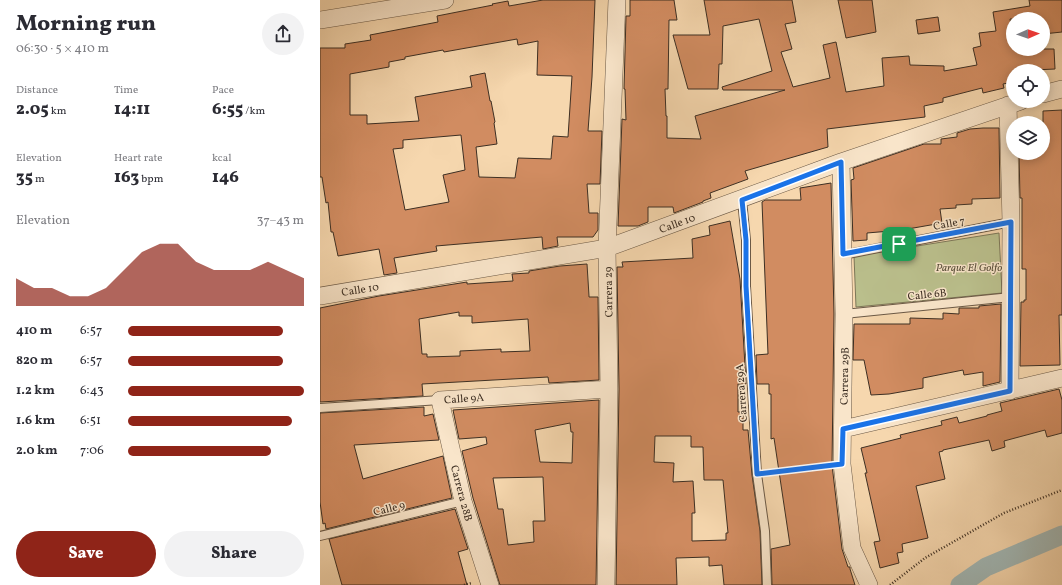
<!DOCTYPE html>
<meta charset="utf-8">
<style>
body{margin:0;font-family:Vollkorn,serif;background:#f2f2f3;color:#2b2b33;height:100vh;display:flex;flex-direction:column;font-size:15px;white-space:nowrap}
*{box-sizing:border-box;margin:0}
p{font-size:13px;color:#7c7c81}
.icon{flex:none;width:22px;height:22px;fill:none;stroke:currentColor;stroke-width:2;stroke-linecap:round;stroke-linejoin:round}
.map{position:relative;flex:1;overflow:hidden}
.drawer{display:flex;flex-direction:column;background:#fff;width:320px}
.drawer>*{flex:none}
.needle{width:26px;rotate:88deg}
.tools{position:absolute;left:686px;top:12px;display:grid;gap:8px}
.tools a{display:grid;place-items:center;width:44px;height:44px;border-radius:50%;background:#fff;box-shadow:0 2px 10px #0003;font-size:20px}
.pin{position:absolute;display:grid;place-items:center;width:34px;height:34px;color:#fff;margin:-17px;border-radius:8px;box-shadow:0 2px 6px #0006}
.round{display:grid;place-items:center;flex:none;width:42px;height:42px;border-radius:21px;background:#f2f2f3}
.headline{display:flex;align-items:center;justify-content:space-between;height:68px;padding:0 16px}
h1{font-size:22px;font-weight:800;line-height:30px}
.metrics{display:grid;grid-template-columns:repeat(3,1fr);gap:6px;height:68px;padding:4px 16px}
.metrics div{display:grid;align-content:center}
.metrics b{font-size:17px;font-weight:800}
.metrics small{font-size:11px;font-weight:400}
.metrics p{font-size:11px}
.chart{height:112px;padding:8px 16px}
.chart p{display:flex;justify-content:space-between}
.chart svg{width:100%;height:72px;margin-top:4px;fill:#8f2418;opacity:.7}
.action{display:flex;gap:8px;margin-top:auto;padding:8px 16px}
.action a{flex:1;height:46px;border-radius:24px;background:#8f2418;color:#fff;font-size:16px;font-weight:800;line-height:46px;text-align:center}
.action a+a{background:#f2f2f3;color:#2b2b33}
ul{padding:0 16px;list-style:none;font-size:13px}
li{display:grid;grid-template-columns:64px 48px 1fr;align-items:center;height:30px}
li i{height:10px;border-radius:5px;background:#8f2418}
main{display:flex;flex:1;min-height:0}
.map>svg:first-child{display:block}
.green{fill:#babf8c;stroke:#7c7758}
.lines{fill:none;stroke-linecap:round;stroke-linejoin:round}
.canal{stroke:#a1b7b5;stroke-width:19}
.building{fill:#d18c61;stroke:#3d2f23;fill-rule:evenodd}
.lane-casing{stroke:#6b5946;stroke-width:10}
.street-casing{stroke:#6b5946;stroke-width:18}
.path{stroke:#3d2f23;stroke-width:2.5;stroke-dasharray:1 2;stroke-linecap:butt}
.lane{stroke:#f9e5ca;stroke-width:8}
.street{stroke:#f9e5ca;stroke-width:17}
.route-casing{stroke:#fff;stroke-width:8}
.route{stroke:#1a73e8;stroke-width:5}
.labels{text-anchor:middle;stroke-width:3;stroke-linejoin:round;paint-order:stroke}
.street-label{font-size:11px;fill:#3d2f23;stroke:#f9e5ca}
.park-label{font-size:11px;font-style:italic;fill:#564c38;stroke:#f9e5ca}
</style>
<main>
<section class="drawer">
<div class="headline"><div><h1>Morning run</h1><p>06:30 · 5 × 410 m</p></div><a class="round"><svg class="icon" aria-label="share" viewBox="0 0 24 24"><path d="M12 15V3M7 8l5-5 5 5M5 13v7h14v-7"/></svg></a></div>
<div class="metrics">
<div><p>Distance</p><b>2.05<small> km</small></b></div>
<div><p>Time</p><b>14:11</b></div>
<div><p>Pace</p><b>6:55<small> /km</small></b></div>
</div>
<div class="metrics">
<div><p>Elevation</p><b>35<small> m</small></b></div>
<div><p>Heart rate</p><b>163<small> bpm</small></b></div>
<div><p>kcal</p><b>146</b></div>
</div>
<div class="chart"><p><span>Elevation</span>37–43 m</p>
<svg viewBox="0 0 160 44" preserveAspectRatio="none"><path d="M0 44V27L10 33L20 33L30 38L40 38L50 33L60 22L70 11L80 6L90 6L100 17L110 22L120 22L130 22L140 17L150 22L160 27V44z"/></svg>
</div>
<ul>
<li><b>410 m</b>6:57<i style="width:88%"></i></li>
<li><b>820 m</b>6:57<i style="width:88%"></i></li>
<li><b>1.2 km</b>6:43<i style="width:100%"></i></li>
<li><b>1.6 km</b>6:51<i style="width:93%"></i></li>
<li><b>2.0 km</b>7:06<i style="width:81%"></i></li>
</ul>
<div class="action"><a>Save</a><a>Share</a></div>
</section>
<div class="map">
<svg width="742" height="585" viewBox="0 0 742 585">
<rect width="100%" height="100%" fill="#f6d7ae"/>
<filter id="stains"><feTurbulence type="fractalNoise" baseFrequency=".005" numOctaves="4"/><feColorMatrix values="0 0 0 0 .2 0 0 0 0 .09 0 0 0 0 .02 0 0 0 .5 -.17"/></filter>
<radialGradient id="worn" r=".72"><stop offset=".6" stop-color="#630" stop-opacity="0"/><stop offset="1" stop-color="#630" stop-opacity=".3"/></radialGradient>
<path class="green" d="M679,233L682,293L536,307L534,256Z"/>
<g class="lines">
<path class="canal" d="M640,585L666,567L742,535"/>
</g>
<path class="building" d="M223,0H275L272,77L268,131H282L280,184H267L269,213H278V230L273,237H237L238,246L223,249L222,237L116,246L117,251L74,258L77,273L64,275L59,249L18,256L13,232H11L8,202L6,203L2,177H0V48H25V44L51,40L50,35L118,22L117,16L173,5L172,4L188,1L189,6ZM197,39L198,45L218,41L217,75L252,76L248,137L233,136L231,159L198,158L195,178L159,177L156,147L177,144L174,123L175,122L171,101H170L165,73L150,76L152,87L95,97L99,121L47,124V115H30V74L69,67V62L85,59V57L123,50L124,52ZM141,135L145,170L123,175L129,202L85,210L73,149L83,148V140Z
M310,0H354L357,20H349L348,89H345L346,116H347V138L381,139L375,116L465,90H403L402,87L452,71L439,19L403,26L402,64H399L398,89H368L353,35H390L384,0H472L476,22L465,24L472,49L461,52L473,87L510,78L503,45L516,42L526,92L564,86L562,58L589,56L590,65L624,66V71L657,65L653,48L661,46L659,33L676,31L673,12L710,6L709,0H742V32L723,34V19H690L693,38V49H734L735,69L693,71V82L683,84L684,88L663,93L662,88L623,98V102L604,106L605,117L507,129L508,147L425,171L428,179L390,193L391,198L383,201V202L354,213L353,207H328V222L318,226H298L302,119L306,120L305,89H304L306,16H310Z
M518,0H552L556,32L526,38Z
M618,17L620,31L598,34L596,20Z
M742,110V315H739L740,365L700,366L701,302H704V300H706V269H702V198H700L699,153H723V111Z
M663,128H679L680,198L652,199V204L636,205V208L620,209L622,223L582,230L547,233V240L533,241L531,180L534,179L533,168L604,144H621V139L637,137V133L650,129Z
M511,183L514,314L512,465L522,549L528,567H530V569L535,585H452L451,549L470,545L454,438L451,439V394H449V384H437L436,355L448,354L442,202L445,200H481L480,188Z
M410,221L420,279L426,384H418V412H423V430H428L432,475L440,531L442,585H404L402,565L389,566V557L356,558L357,585H296L299,389L297,267H303L302,262L373,258L372,239L390,235L389,226ZM335,436H371V447H383L384,480H403L408,533H406V540L372,541V513H375L373,481L353,482L354,463L334,462Z
M267,264L269,296V297H278L279,380L229,383L228,377L102,384L103,396L0,402V308L59,296L147,282V284L193,281L192,274L209,273V271L240,266ZM139,312V316H152V323L208,319L210,351L181,352V349L140,351V356L107,357V354H102L99,319Z
M681,304L680,382L663,386V372L644,375L643,370L603,378V388L569,394L551,395L544,360H533L534,324H590V318L623,319V313L639,314V308H659V306Z
M739,389L742,400V433L727,437L725,430L684,441L685,447L672,451L669,440L623,450V451L619,452L625,479L596,486L608,538L582,544L583,552L577,553L579,563L560,568L554,542L560,541L545,473H547L541,448L581,438L580,435L622,425L621,421L637,417L639,423L667,416V415L682,411L680,403Z
M279,400L276,585H180L153,498L142,451L167,444L166,437L139,439L133,410ZM250,423L251,432H253L252,463L220,462L215,430ZM223,477L225,521H213L214,542L188,545L183,509H178L173,478Z
M104,407V416L113,414L119,440L34,445L43,479L123,456L132,498L6,529L5,523L3,524L0,502V413Z
M135,509L148,549L138,552L147,585H22L9,539Z"/>
<g class="lines">
<g class="lane-casing">
<path id="lane" d="M422,200L426,240V286L437,474L445,531L447,585
M523,255L691,222
M524,314L691,297
M0,408L120,400
M0,536L143,501"/>
</g>
<g class="street-casing">
<path id="street" d="M0,20L125,0
M723,94L742,89
M688,105L691,222L690,391
M521,162L524,314L522,464L532,548L549,585
M0,296L287,248L521,162L701,101
M523,429L742,378
M170,585L143,501L120,400L289,389
M286,585L289,389L287,248L297,0"/>
</g>
<path class="path" d="M450,472L506,466
M144,585L152,583
M570,585L605,558L684,513L742,490"/>
<use href="#lane" class="lane"/>
<use href="#street" class="street"/>
</g>
<g class="lines">
<g class="route-casing">
<path id="route" d="M521,162L523,254L691,222L690,391L523,429L522,464L437,474L426,286V240L422,200Z"/>
</g>
<use href="#route" class="route"/>
</g>
<g class="labels">
<g class="street-label">
<text transform="translate(357 223) rotate(-20)" y="4">Calle 10</text>
<text transform="translate(629 223) rotate(-11)" y="4">Calle 7</text>
<text transform="translate(40 289) rotate(-9)" y="4">Calle 10</text>
<text transform="translate(288 292) rotate(-91)" y="4">Carrera 29</text>
<text transform="translate(607 294) rotate(-6)" y="4">Calle 6B</text>
<text transform="translate(524 376) rotate(-89)" y="4">Carrera 29B</text>
<text transform="translate(421 393) rotate(-94)" y="4">Carrera 29A</text>
<text transform="translate(144 398) rotate(-4)" y="4">Calle 9A</text>
<text transform="translate(142 493) rotate(75)" y="4">Carrera 28B</text>
<text transform="translate(69 508) rotate(-14)" y="4">Calle 9</text>
</g>
<g class="park-label">
<text x="649" y="271">Parque El Golfo</text>
</g>
</g>
<rect width="100%" height="100%" filter="url(#stains)"/>
<rect width="100%" height="100%" fill="url(#worn)"/>
</svg>
<div class="tools">
<a><svg class="needle" viewBox="-14 -14 28 28"><path d="M0-13l5 13h-10z" fill="#e53935"/><path d="M0 13l5-13h-10z" fill="#7c7c81"/></svg></a>
<a><svg class="icon" aria-label="locate" viewBox="0 0 24 24"><circle cx="12" cy="12" r="6"/><path d="M12 2v4M12 18v4M2 12h4M18 12h4"/></svg></a>
<a><svg class="icon" aria-label="layers" viewBox="0 0 24 24"><path d="M12 4l9 5-9 5-9-5zM3 14l9 5 9-5"/></svg></a>
</div>
<div class="pin" style="left:579px;top:244px;background:#1e9e55"><svg class="icon" aria-label="arrive" viewBox="0 0 24 24"><path d="M6 21V4h12l-3 4 3 4H6"/></svg></div>
</div>
</main>
